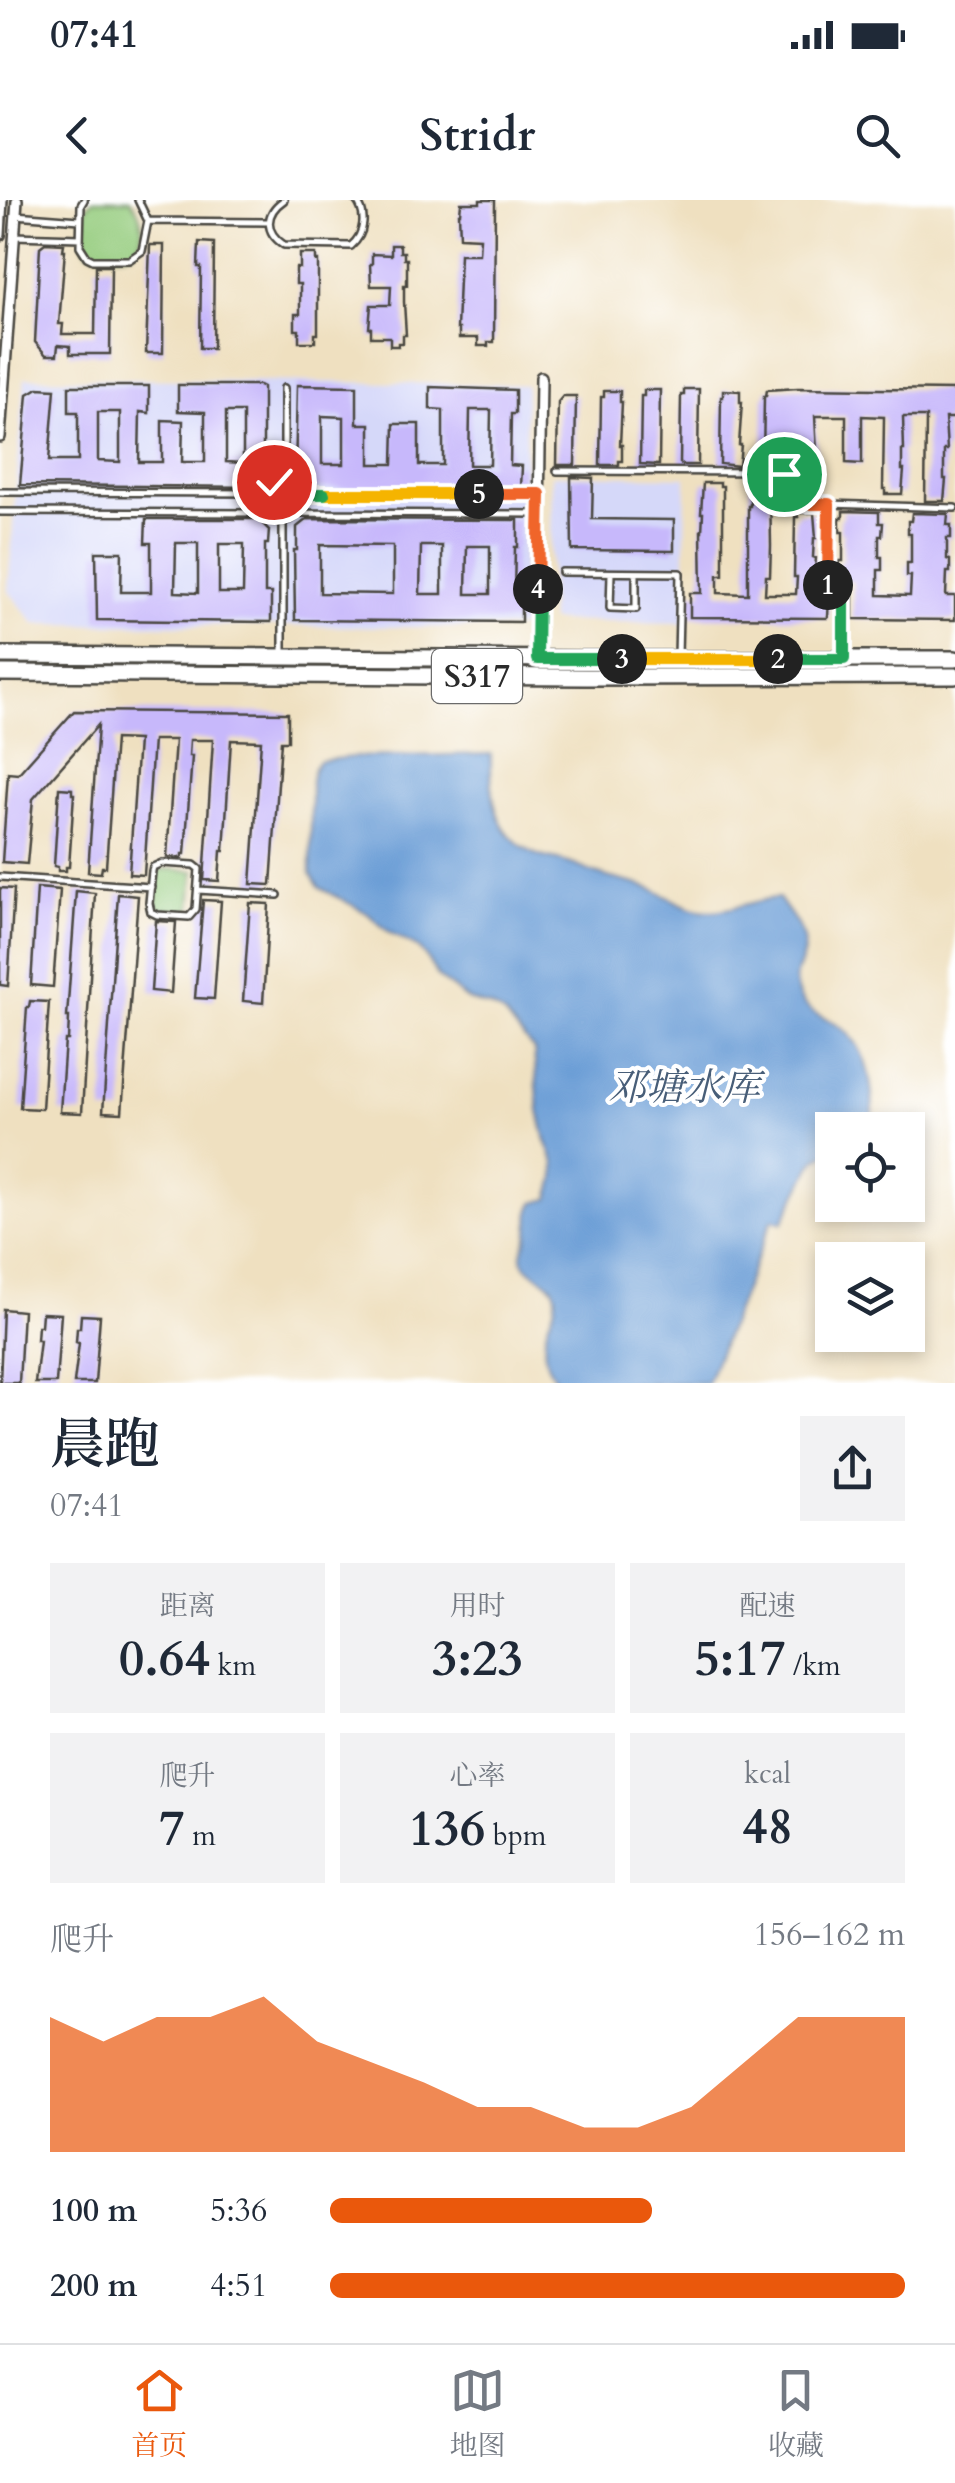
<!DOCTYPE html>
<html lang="zh">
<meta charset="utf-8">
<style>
body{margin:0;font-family:Cardo,"Noto Serif SC",serif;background:#f2f2f3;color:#1f2937;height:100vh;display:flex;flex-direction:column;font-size:38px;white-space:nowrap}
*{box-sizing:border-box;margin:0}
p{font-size:32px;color:#747a83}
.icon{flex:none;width:55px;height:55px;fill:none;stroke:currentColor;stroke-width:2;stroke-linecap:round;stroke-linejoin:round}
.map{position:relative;height:1183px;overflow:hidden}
.panel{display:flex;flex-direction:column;background:#fff;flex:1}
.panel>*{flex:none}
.buttons{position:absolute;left:815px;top:912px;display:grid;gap:20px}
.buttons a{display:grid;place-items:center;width:110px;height:110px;border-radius:0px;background:#fff;box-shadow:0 5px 15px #0003;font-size:50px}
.pin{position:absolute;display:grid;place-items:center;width:85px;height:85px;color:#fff;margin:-42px;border:5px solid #fff;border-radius:50%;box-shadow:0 2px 10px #0007}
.km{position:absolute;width:50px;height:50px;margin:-25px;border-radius:50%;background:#222;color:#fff;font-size:28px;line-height:50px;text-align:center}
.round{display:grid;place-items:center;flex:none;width:105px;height:105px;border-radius:0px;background:#f2f2f3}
.overview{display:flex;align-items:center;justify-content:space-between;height:170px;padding:0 50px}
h1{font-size:55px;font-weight:600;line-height:75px}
.metrics{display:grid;grid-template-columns:repeat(3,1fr);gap:15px;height:170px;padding:10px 50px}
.metrics div{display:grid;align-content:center;border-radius:0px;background:#f2f2f3;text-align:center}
.metrics b{font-size:50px;font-weight:600}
.metrics small{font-size:28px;font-weight:400}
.metrics p{font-size:28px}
.chart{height:280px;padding:20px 50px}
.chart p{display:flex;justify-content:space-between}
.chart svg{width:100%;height:180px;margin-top:10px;fill:#ea580c;opacity:.7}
ul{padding:0 50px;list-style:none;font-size:32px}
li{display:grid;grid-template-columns:160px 120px 1fr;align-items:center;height:75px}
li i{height:25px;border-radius:12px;background:#ea580c}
.status{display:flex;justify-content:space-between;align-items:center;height:70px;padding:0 50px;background:#fff;direction:ltr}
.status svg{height:28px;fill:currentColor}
header{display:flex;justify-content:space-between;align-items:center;height:130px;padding:0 50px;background:#fff;font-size:45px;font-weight:600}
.menu{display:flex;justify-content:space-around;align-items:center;height:140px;border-top:2px solid #e0e1e3;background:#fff;font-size:28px;color:#747a83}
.menu a{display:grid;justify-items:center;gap:5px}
.menu .active{color:#ea580c}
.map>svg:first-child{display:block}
.built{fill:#d5d8f9}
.green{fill:#95cc7e;stroke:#607c54;stroke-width:2.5}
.water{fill:#6b9dd6;stroke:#4b6480;stroke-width:2.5}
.building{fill:#c7b8fb;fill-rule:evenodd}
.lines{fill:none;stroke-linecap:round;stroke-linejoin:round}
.lane-casing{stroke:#484641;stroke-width:10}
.street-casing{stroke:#484641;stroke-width:14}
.primary-casing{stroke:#484641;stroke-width:20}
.lane{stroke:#fff;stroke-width:5}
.street{stroke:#fff;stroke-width:9}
.primary{stroke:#fff;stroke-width:15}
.split-1-casing{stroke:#fff;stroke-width:20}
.split-2-casing{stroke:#fff;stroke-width:20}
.split-3-casing{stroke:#fff;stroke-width:20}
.split-4-casing{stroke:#fff;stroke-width:20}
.split-5-casing{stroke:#fff;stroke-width:20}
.split-6-casing{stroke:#fff;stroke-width:20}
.split-7-casing{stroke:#fff;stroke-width:20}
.split-1{stroke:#f0652b;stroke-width:12}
.split-2{stroke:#22a559;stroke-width:12}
.split-3{stroke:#f5b400;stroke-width:12}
.split-4{stroke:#22a559;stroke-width:12}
.split-5{stroke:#f0652b;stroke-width:12}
.split-6{stroke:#f5b400;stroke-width:12}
.split-7{stroke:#22a559;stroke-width:12}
.labels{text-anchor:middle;stroke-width:8;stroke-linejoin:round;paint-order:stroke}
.shield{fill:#fff;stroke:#6b6b6b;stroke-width:2.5}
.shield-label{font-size:32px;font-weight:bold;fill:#2b2b2b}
.water-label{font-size:38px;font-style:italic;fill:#485e78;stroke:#fff}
</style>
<div class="status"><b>07:41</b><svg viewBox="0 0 49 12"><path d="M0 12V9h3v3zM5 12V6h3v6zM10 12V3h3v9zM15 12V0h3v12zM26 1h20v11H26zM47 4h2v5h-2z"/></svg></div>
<header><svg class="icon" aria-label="back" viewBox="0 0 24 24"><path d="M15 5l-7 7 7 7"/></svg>Stridr<svg class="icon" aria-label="search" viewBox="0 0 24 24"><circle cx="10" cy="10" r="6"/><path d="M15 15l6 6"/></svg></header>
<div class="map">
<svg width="955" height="1183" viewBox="0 0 955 1183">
<rect width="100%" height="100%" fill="#fff"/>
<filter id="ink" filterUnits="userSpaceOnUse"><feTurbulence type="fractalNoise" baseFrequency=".01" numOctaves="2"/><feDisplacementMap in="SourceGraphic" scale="20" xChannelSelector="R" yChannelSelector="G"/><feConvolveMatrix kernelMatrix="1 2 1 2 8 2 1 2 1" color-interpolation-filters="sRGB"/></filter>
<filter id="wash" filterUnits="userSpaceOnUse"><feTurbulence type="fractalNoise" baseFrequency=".0048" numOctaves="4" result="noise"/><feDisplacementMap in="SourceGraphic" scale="40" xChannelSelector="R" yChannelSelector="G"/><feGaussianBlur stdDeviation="2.25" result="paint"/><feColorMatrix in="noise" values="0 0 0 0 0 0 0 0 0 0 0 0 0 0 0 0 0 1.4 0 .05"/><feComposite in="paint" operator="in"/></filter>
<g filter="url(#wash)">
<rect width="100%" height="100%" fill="#efe0c0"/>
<path class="built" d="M25,178L526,185L523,428L35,424L8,390Z
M552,275L686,277L684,423L550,421Z"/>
<path class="green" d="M93,0H130C141,12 149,37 133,51C127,56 93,56 87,50C85,48 85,45 84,43L85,9Z
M163,669L194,671L191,707L187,711L156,709L157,672Z"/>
<path class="water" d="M491,554C490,595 493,634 535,654C544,658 555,659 565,662C577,665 588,671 601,675C616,680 631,682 646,687C669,695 685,711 711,711C735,710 756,699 779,698C788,712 804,729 804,746C805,767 787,771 800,798C807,812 824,817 837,825C871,845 874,894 873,930H832V951L817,959L812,965L783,1022L772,1020L707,1183H559C544,1167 541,1145 548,1125C551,1115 557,1106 556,1095C553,1076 521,1074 522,1055C522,1047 529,1041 529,1033C530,1021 527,1014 534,1003L549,999L555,978V963L546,941L539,911L534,850L504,815L491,807L468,800L438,777L426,757L417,747L390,733L367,713L319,687L311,674V580L314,568L319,561L352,557Z"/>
<g id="blocks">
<path class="building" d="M480,0H495L494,142H488V146H478V138H459V129H457L460,54H479L480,38L460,37L459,13H460L461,3H480Z
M199,42L214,43L213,148H200L201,67H198Z
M45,43L64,44L63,50H65L59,124H63L62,134H95L96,66H111L110,154H70V146L58,145L57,155H46L35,142L40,47Z
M150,45H164L163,153H146Z
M391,45H400V52H404V59H407V85H404V102L406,135H403V143H398V146H390V137H371V128H369L371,105H390L391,86H371L370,64H372V54L391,55Z
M300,54H316V61H318V134H315V142H299V130H295V114H300V84H296V68H300Z
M178,185H259L263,187V263H275V280L265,287L20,285L28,194L38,188L55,189L49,261H78V212H69V186H149V213L140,212L139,262H162V220L183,221L182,262H205V212L178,211ZM98,212H120V262L98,261ZM226,212H243V263L226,262Z
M297,185L357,186V224H370V264H393L394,224H419V265H443V210L430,209V187L515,190V214H511L510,265L522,266L521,288H304L295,277ZM470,210H491L490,265H469ZM322,216L344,217V264H322Z
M798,188L955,190V218H945L947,250H944V279H946L944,301H925L926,217H903L904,250H902V270H904L902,294H885V289H883L884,217L862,216V264L846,263V216H815L817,253H815L814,272L817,273V288H814V297H798V292H795L796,268L763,264L764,196H766L767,190Z
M684,189H699L698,265H683L680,263L681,195H684Z
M644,190H660L659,265L640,264L641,196H644Z
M723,190L740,191V202H742L739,245H741L739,266L720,264L721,197H723Z
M604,191H620V202H622L620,245H622V261H619V265H600L601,197H604Z
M563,196H576L575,265H557L558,202Z
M571,277L593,278L592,319L674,320V351L572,350Z
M703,283H720V286H723V375H718V393L748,394V306H750V284H767V287H770L771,346L770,376H766L765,394H796L797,377H794L795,317H798L797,313H814L816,338H814L813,357L816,358L813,394L829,395L828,418L690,417V393H702L701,331H702L703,313H701Z
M843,311L879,312V323H883L882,336H879V357H882V370H878V395L910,396L911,376H907V363H911V334H908V321H911L912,313L948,314L947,325H951V338H947V359L950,360V372H947L946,396H955V420L853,419V381H843V374H839V361H843V332H840V318H843Z
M146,319H258L269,330L268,344H265V393H271V422L97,420L96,352H122L121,392H151V343H145ZM176,343H198V393L175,392ZM219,344H244L243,393H219Z
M307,319L518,320V347H515L514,395H521V422L295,420L294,350H297V327ZM320,345L393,346V394L320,393ZM421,346H442V394H420ZM467,346H490V394H466Z
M74,511L288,513V541H281L271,685L251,684L261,541L231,540L224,651H221L219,681L204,680L213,540H190L189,556H192L185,654H182V658L167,657L175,540H153L144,675L129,674L138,540L115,539L106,667H102L101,673L88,672L98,525L33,599L27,664L2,662L8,573L18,574Z
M59,588L72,589V594H74L69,667H66V671H58V667L54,666Z
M0,688L14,689L8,786L0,785Z
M37,688L60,690L53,787L31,785Z
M76,691L95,693L82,913L60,912L65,840H68L69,817H67Z
M118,694L138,696L122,913L103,912Z
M203,700L221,701L214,799L195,798Z
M250,703L269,704L263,803L243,801Z
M156,721L176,722L171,793L151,791Z
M30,801L49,802L42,909L20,908L27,807H29Z
M3,1109L23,1111L19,1183H0Z
M42,1113L61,1114L56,1183H35L40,1140H37L38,1126H41Z
M81,1115L100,1116L95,1183H74L79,1143L76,1142L77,1128H80Z"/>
</g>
</g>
<g filter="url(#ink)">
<use href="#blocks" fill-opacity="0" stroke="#484641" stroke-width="2.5"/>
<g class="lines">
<g class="lane-casing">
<path id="lane" d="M84,0L81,5L80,46L87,57L93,60H129L142,51L148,21L138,0
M284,0C265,13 264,32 284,45L351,46C365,34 367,14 356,0
M15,15L80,20
M148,21L268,22
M14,36L80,38
M557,271L779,272L784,274L787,283V304H829L828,388H844L843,456
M284,280V188
M261 301a20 20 0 1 1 40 0a20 20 0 1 1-40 0Z
M0,292L263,293
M300,294H539
M829,304L955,308
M0,312L265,313
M297,313L539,314
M562,372L680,373L678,456
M611,373L610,408L636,409V373
M283,453V321
M162,663L194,665L199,669L196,709L189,717L157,715L151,712L149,703L152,671L153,667Z
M0,677L151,687
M198,690L278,695"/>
</g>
<g class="street-casing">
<path id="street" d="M0,35L2,0
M0,237L17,0
M537,459L541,177"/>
</g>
<g class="primary-casing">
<path id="primary" d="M0,455L586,459H955
M0,473L586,477L955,476"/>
</g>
<use href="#lane" class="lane"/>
<use href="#street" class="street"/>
<use href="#primary" class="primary"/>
</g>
</g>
<g class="lines" filter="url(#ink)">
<g class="split-1-casing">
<path id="split-1" d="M784,274L787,284V304H829L828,385"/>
</g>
<g class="split-2-casing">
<path id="split-2" d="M778,459H844V388H828V385"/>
</g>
<g class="split-3-casing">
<path id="split-3" d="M622,459H778"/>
</g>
<g class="split-4-casing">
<path id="split-4" d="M538,389L537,459H622"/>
</g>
<g class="split-5-casing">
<path id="split-5" d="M479,294H540L538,389"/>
</g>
<g class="split-6-casing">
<path id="split-6" d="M324,294H479"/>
</g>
<g class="split-7-casing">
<path id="split-7" d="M274,282L289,283L300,294H324"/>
</g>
<use href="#split-1" class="split-1"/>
<use href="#split-2" class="split-2"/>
<use href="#split-3" class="split-3"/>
<use href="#split-4" class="split-4"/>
<use href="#split-5" class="split-5"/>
<use href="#split-6" class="split-6"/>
<use href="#split-7" class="split-7"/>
</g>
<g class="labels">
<rect class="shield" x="432" y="449" width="90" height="54" rx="8"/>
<g class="shield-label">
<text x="477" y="487">S317</text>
</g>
<g class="water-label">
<text x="684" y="900">邓塘水库</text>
</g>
</g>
</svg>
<div class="buttons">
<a><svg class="icon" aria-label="locate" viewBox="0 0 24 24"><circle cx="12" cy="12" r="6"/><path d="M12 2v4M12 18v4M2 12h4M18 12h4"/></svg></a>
<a><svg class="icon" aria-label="layers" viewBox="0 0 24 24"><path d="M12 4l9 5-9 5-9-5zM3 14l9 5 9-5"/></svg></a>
</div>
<div class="pin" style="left:784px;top:274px;background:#1e9e55"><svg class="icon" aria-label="arrive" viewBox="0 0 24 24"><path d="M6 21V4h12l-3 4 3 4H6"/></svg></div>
<div class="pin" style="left:274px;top:282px;background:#d93025"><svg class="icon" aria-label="check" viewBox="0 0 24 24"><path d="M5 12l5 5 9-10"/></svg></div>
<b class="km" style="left:828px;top:385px">1</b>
<b class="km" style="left:778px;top:459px">2</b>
<b class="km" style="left:622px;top:459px">3</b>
<b class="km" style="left:538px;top:389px">4</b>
<b class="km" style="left:479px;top:294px">5</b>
</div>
<section class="panel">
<div class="overview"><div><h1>晨跑</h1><p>07:41</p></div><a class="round"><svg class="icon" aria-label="share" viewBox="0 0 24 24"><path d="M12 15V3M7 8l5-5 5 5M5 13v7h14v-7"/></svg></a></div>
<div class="metrics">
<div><p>距离</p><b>0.64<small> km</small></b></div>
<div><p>用时</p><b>3:23</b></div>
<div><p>配速</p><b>5:17<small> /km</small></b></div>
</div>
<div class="metrics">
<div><p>爬升</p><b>7<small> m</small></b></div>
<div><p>心率</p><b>136<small> bpm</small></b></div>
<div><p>kcal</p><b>48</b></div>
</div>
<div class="chart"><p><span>爬升</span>156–162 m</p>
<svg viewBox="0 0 160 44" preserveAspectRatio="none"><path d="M0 44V11L10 17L20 11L30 11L40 6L50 17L60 22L70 27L80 33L90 33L100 38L110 38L120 33L130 22L140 11L150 11L160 11V44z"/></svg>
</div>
<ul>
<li><b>100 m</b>5:36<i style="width:56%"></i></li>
<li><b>200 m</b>4:51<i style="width:100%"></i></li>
</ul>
</section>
<nav class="menu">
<a class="active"><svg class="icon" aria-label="home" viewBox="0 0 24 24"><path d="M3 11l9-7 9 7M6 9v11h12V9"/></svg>首页</a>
<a><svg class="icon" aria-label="map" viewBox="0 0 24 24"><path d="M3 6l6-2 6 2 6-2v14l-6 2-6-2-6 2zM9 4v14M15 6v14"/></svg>地图</a>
<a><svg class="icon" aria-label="saved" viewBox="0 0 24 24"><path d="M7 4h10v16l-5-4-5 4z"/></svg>收藏</a>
</nav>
